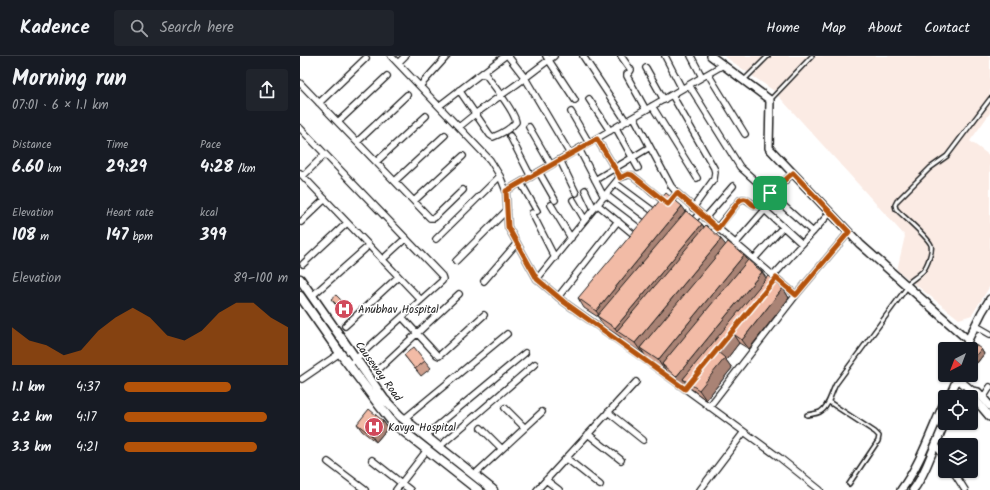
<!DOCTYPE html>
<meta charset="utf-8">
<style>
body{margin:0;font-family:Kalam,sans-serif;background:#20242c;color:#f1f3f6;height:100vh;display:flex;flex-direction:column;font-size:15px;white-space:nowrap}
*{box-sizing:border-box;margin:0}
p{font-size:13px;color:#9ea1a6}
.icon{flex:none;width:22px;height:22px;fill:none;stroke:currentColor;stroke-width:2;stroke-linecap:round;stroke-linejoin:round}
.map{position:relative;flex:1;overflow:hidden}
.side{display:flex;flex-direction:column;background:#171b24;width:300px}
.side>*{flex:none}
.needle{width:26px;rotate:222deg}
.controls{position:absolute;left:638px;top:286px;display:grid;gap:8px}
.controls a{display:grid;place-items:center;width:40px;height:40px;border-radius:4px;background:#171b24;box-shadow:0 1px 3px #0004;font-size:20px}
.pin{position:absolute;display:grid;place-items:center;width:34px;height:34px;color:#fff;margin:-17px;border-radius:8px;box-shadow:0 2px 6px #0006}
.round{display:grid;place-items:center;flex:none;width:42px;height:42px;border-radius:4px;background:#20242c}
.head{display:flex;align-items:center;justify-content:space-between;height:68px;padding:0 12px}
h1{font-size:22px;font-weight:800;line-height:30px}
.stats{display:grid;grid-template-columns:repeat(3,1fr);gap:6px;height:68px;padding:4px 12px}
.stats div{display:grid;align-content:center}
.stats b{font-size:17px;font-weight:800}
.stats small{font-size:11px;font-weight:400}
.stats p{font-size:11px}
.chart{height:112px;padding:8px 12px}
.chart p{display:flex;justify-content:space-between}
.chart svg{width:100%;height:72px;margin-top:4px;fill:#b45309;opacity:.7}
ul{padding:0 12px;list-style:none;font-size:13px}
li{display:grid;grid-template-columns:64px 48px 1fr;align-items:center;height:30px}
li i{height:10px;border-radius:5px;background:#b45309}
header{display:flex;align-items:center;gap:24px;box-sizing:border-box;height:56px;padding:0 20px;background:#171b24;border-bottom:1px solid #363941}
header strong{font-size:19px}
nav{display:flex;gap:22px;margin-inline-start:auto;font-size:14px}
.search{width:280px;height:36px;background:#20242c;display:flex;align-items:center;gap:10px;box-sizing:border-box;padding:0 14px;border-radius:4px;color:#9ea1a6;font-size:15px}
main{display:flex;flex:1;min-height:0}
.map>svg:first-child{display:block}
.built{fill:#fbebe4}
.lines{fill:none;stroke-linecap:round;stroke-linejoin:round}
.service-casing{stroke:#1c1c1c;stroke-width:6}
.minor-casing{stroke:#1c1c1c;stroke-width:8}
.tertiary-casing{stroke:#1c1c1c;stroke-width:10}
.secondary-casing{stroke:#1c1c1c;stroke-width:11}
.service{stroke:#fff;stroke-width:3}
.minor{stroke:#fff;stroke-width:5.5}
.tertiary{stroke:#fff;stroke-width:7}
.secondary{stroke:#fff;stroke-width:8}
.wall{fill:#d0a18f;stroke:#1c1c1c}
.shaded-wall{fill:#a98374;stroke:#1c1c1c}
.building{fill:#f2bba6;stroke:#1c1c1c}
.route-casing{stroke:#fff;stroke-width:8}
.route{stroke:#b45309;stroke-width:5}
.labels{text-anchor:middle;stroke-width:3;stroke-linejoin:round;paint-order:stroke}
.poi-label{font-size:11px;fill:#1c1c1c;stroke:#fff;text-anchor:start}
.street-label{font-size:11px;fill:#1c1c1c;stroke:#fff}
</style>
<header>
<strong>Kadence</strong>
<div class="search"><svg class="icon" aria-label="search" viewBox="0 0 24 24"><circle cx="10" cy="10" r="6"/><path d="M15 15l6 6"/></svg>Search here</div>
<nav><a>Home</a><a>Map</a><a>About</a><a>Contact</a></nav>
</header>
<main>
<section class="side">
<div class="head"><div><h1>Morning run</h1><p>07:01 · 6 × 1.1 km</p></div><a class="round"><svg class="icon" aria-label="share" viewBox="0 0 24 24"><path d="M12 15V3M7 8l5-5 5 5M5 13v7h14v-7"/></svg></a></div>
<div class="stats">
<div><p>Distance</p><b>6.60<small> km</small></b></div>
<div><p>Time</p><b>29:29</b></div>
<div><p>Pace</p><b>4:28<small> /km</small></b></div>
</div>
<div class="stats">
<div><p>Elevation</p><b>108<small> m</small></b></div>
<div><p>Heart rate</p><b>147<small> bpm</small></b></div>
<div><p>kcal</p><b>399</b></div>
</div>
<div class="chart"><p><span>Elevation</span>89–100 m</p>
<svg viewBox="0 0 160 44" preserveAspectRatio="none"><path d="M0 44V21L10 29L20 32L30 38L40 35L50 23L60 15L70 9L80 15L90 26L100 29L110 23L120 12L130 6L140 6L150 15L160 21V44z"/></svg>
</div>
<ul>
<li><b>1.1 km</b>4:37<i style="width:65%"></i></li>
<li><b>2.2 km</b>4:17<i style="width:87%"></i></li>
<li><b>3.3 km</b>4:21<i style="width:81%"></i></li>
</ul>
</section>
<div class="map">
<svg width="690" height="434" viewBox="0 0 690 434">
<rect width="100%" height="100%" fill="#fff"/>
<filter id="ink" filterUnits="userSpaceOnUse"><feTurbulence type="fractalNoise" baseFrequency=".025" numOctaves="2"/><feDisplacementMap in="SourceGraphic" scale="8" xChannelSelector="R" yChannelSelector="G"/><feConvolveMatrix kernelMatrix="1 2 1 2 8 2 1 2 1" color-interpolation-filters="sRGB"/></filter>
<g filter="url(#ink)">
<path class="built" d="M424,0H690V57L670,85L690,100V230L672,259L659,263L597,214L605,180L474,35Z"/>
<g class="lines">
<g class="service-casing">
<path id="service" d="M444,24L468,0
M470,44L512,0
M606,229C611,224 618,220 623,215C627,210 633,195 631,189C628,181 604,161 596,153L595,149L597,145L630,112L647,100L690,43
M529,346L575,376L579,380L578,385L549,428
M507,359C511,358 516,358 520,356C529,351 531,337 536,328L608,230"/>
</g>
<g class="minor-casing">
<path id="minor" d="M91,0L190,104L200,120L206,135L208,171L237,223L264,246L343,302L480,402L520,434
M208,0L225,22L270,98
M246,0L275,44
M283,0L326,65
M321,0L331,14L329,17L327,18V20L346,54
M365,0L382,33
M391,0L402,21
M98,7L105,0
M346,12L364,44
M181,18L205,0
M408,18L445,78
M0,27L130,162H134L163,134
M389,29L440,111L513,176
M120,30L147,0
M372,39L414,112L415,116L414,123L393,152
M289,43L310,75
M19,47L66,2
M139,50L178,20L181,18L186,19C193,29 214,54 216,66C211,72 201,78 193,81L190,79L159,34
M352,50L397,122
M271,56L289,87
M334,61L371,130L377,137L400,157
M38,66L87,20
M159,71L175,58L217,28L254,0
M229,71L251,109
M0,72L142,220L143,223L142,225L49,309
M316,72L338,112
M210,80L231,121
M297,83L319,119V122
M57,86L107,39
M279,93L304,141
M260,104L276,137
M76,106L126,60
M239,116L255,144
M0,117L121,244
M3,120L25,98
M295,124L350,91
M95,125L145,79
M221,127L237,155
M315,127L357,158
M285,134L294,153
M206,135L423,9
M306,139L347,170
M273,144L285,164
M114,145L163,100
M368,148L377,137
M251,149L271,182
M298,149L338,182
M232,157L255,202
M405,162L433,130
M1,166L25,143
M391,167L400,157L496,239
M409,182L440,144C447,140 450,149 458,150L493,117
M136,183L200,120
M435,188L464,155L467,156L502,188
M454,203L483,171
M82,204L106,182
M156,205L207,154
M3,208L47,167
M473,220L530,157
M237,223L319,122L328,119H332L366,147
M184,225L217,187
M12,240L65,193
M258,241L318,165
M102,261L137,299L139,300L184,259
M45,270L98,221
M676,270L690,278
M79,313L159,238
M2,323L40,297
M683,342L690,331
M409,351L496,239L549,176
M205,352L225,372
M308,356L343,384
M104,363L207,278
M181,372L202,393
M288,378L321,404
M125,380L225,297
M636,389L645,403
M139,391L235,308
M266,402L300,429
M72,404L110,434
M28,406L65,434
M653,415L665,434
M174,419L242,356
M246,424L259,434
M96,434L127,394
M237,434L336,326
M400,434L444,376"/>
</g>
<g class="tertiary-casing">
<path id="tertiary" d="M411,0L470,44L469,92L560,188L668,284L666,293
M668,284L682,256L690,243
M658,323L672,335L678,336L690,350
M672,335L673,341L690,361
M649,341L659,319
M601,434C621,407 631,375 645,345
M613,434C619,427 623,418 627,409C633,395 639,380 645,366"/>
</g>
<g class="secondary-casing">
<path id="secondary" d="M0,223L84,343L100,360L193,434
M0,240L40,297L79,349L93,367L178,434"/>
</g>
<use href="#service" class="service"/>
<use href="#minor" class="minor"/>
<use href="#tertiary" class="tertiary"/>
<use href="#secondary" class="secondary"/>
</g>
<path class="wall" d="M386,155L426,189L444,199L448,205L467,223L483,232L489,242L449,293L439,287L426,304L432,312L406,344L390,332L386,327L382,331L369,318L365,313L364,314L346,302L343,296L342,297L324,285L322,282L304,270L298,261L284,252L278,242Z
M31,243L46,249L49,254L45,258L35,248Z
M671,293H681L684,298L677,307L671,303Z
M104,299L125,305L131,312L121,320Z
M83,365L88,372L76,386L62,375L57,368Z"/>
<path class="shaded-wall" d="M382,150L389,160L302,263L296,255Z
M402,168L408,178L317,275L315,272Z
M421,183L428,192L340,292L343,296L342,297L335,287Z
M444,199L451,209L362,308L365,313L364,314L358,304Z
M462,216L469,226L383,323L386,327L382,331L376,321Z
M483,232L489,242L449,293L442,284Z
M432,277L439,287L426,304L432,312L406,344L399,334L418,296Z
M681,293L684,298L677,307L674,302Z
M83,365L88,372L76,386L71,379Z"/>
<path class="building" d="M366,137L382,150L296,255L278,242Z
M386,155L402,168L315,272L297,260Z
M406,169L421,183L335,287L317,275Z
M428,186L444,199L358,304L340,292Z
M448,204L462,216L376,321L362,308Z
M468,220L483,232L442,284L432,277L418,296L425,302L399,334L383,323Z
M36,239L46,249L41,253L31,243Z
M673,287L681,293L674,302L671,300V293H668Z
M114,291L125,305L115,313L104,299Z
M69,353L83,365L71,379L57,368Z"/>
</g>
<g class="lines" filter="url(#ink)">
<g class="route-casing">
<path id="route" d="M297,83L319,119L320,122L328,118L332,119L368,148L377,137L418,173L440,144C449,139 449,150 457,150C461,149 464,144 466,141C474,133 484,125 493,117L549,176L496,239L476,222L385,333L264,246L237,223L208,171L206,135Z"/>
</g>
<use href="#route" class="route"/>
</g>
<defs>
<g id="hospital-disc" transform="scale(1)"><circle r="9.5" fill="#d1495b" stroke="#fff"/><path d="M-5-5h3v3.5h4V-5h3V5h-3V1.5h-4V5h-3Z" fill="#fff"/></g>
</defs>
<g fill-rule="evenodd">
<use href="#hospital-disc" x="44" y="253"/>
<use href="#hospital-disc" x="74" y="371"/>
</g>
<g class="labels">
<g class="poi-label">
<text x="58" y="257">Anubhav Hospital</text>
<text x="88" y="375">Kavya Hospital</text>
</g>
<g class="street-label">
<text transform="translate(79 315) rotate(54)" y="4">Causeway Road</text>
</g>
</g>
</svg>
<div class="controls">
<a><svg class="needle" viewBox="-14 -14 28 28"><path d="M0-13l5 13h-10z" fill="#e53935"/><path d="M0 13l5-13h-10z" fill="#9ea1a6"/></svg></a>
<a><svg class="icon" aria-label="locate" viewBox="0 0 24 24"><circle cx="12" cy="12" r="6"/><path d="M12 2v4M12 18v4M2 12h4M18 12h4"/></svg></a>
<a><svg class="icon" aria-label="layers" viewBox="0 0 24 24"><path d="M12 4l9 5-9 5-9-5zM3 14l9 5 9-5"/></svg></a>
</div>
<div class="pin" style="left:470px;top:137px;background:#1e9e55"><svg class="icon" aria-label="arrive" viewBox="0 0 24 24"><path d="M6 21V4h12l-3 4 3 4H6"/></svg></div>
</div>
</main>
